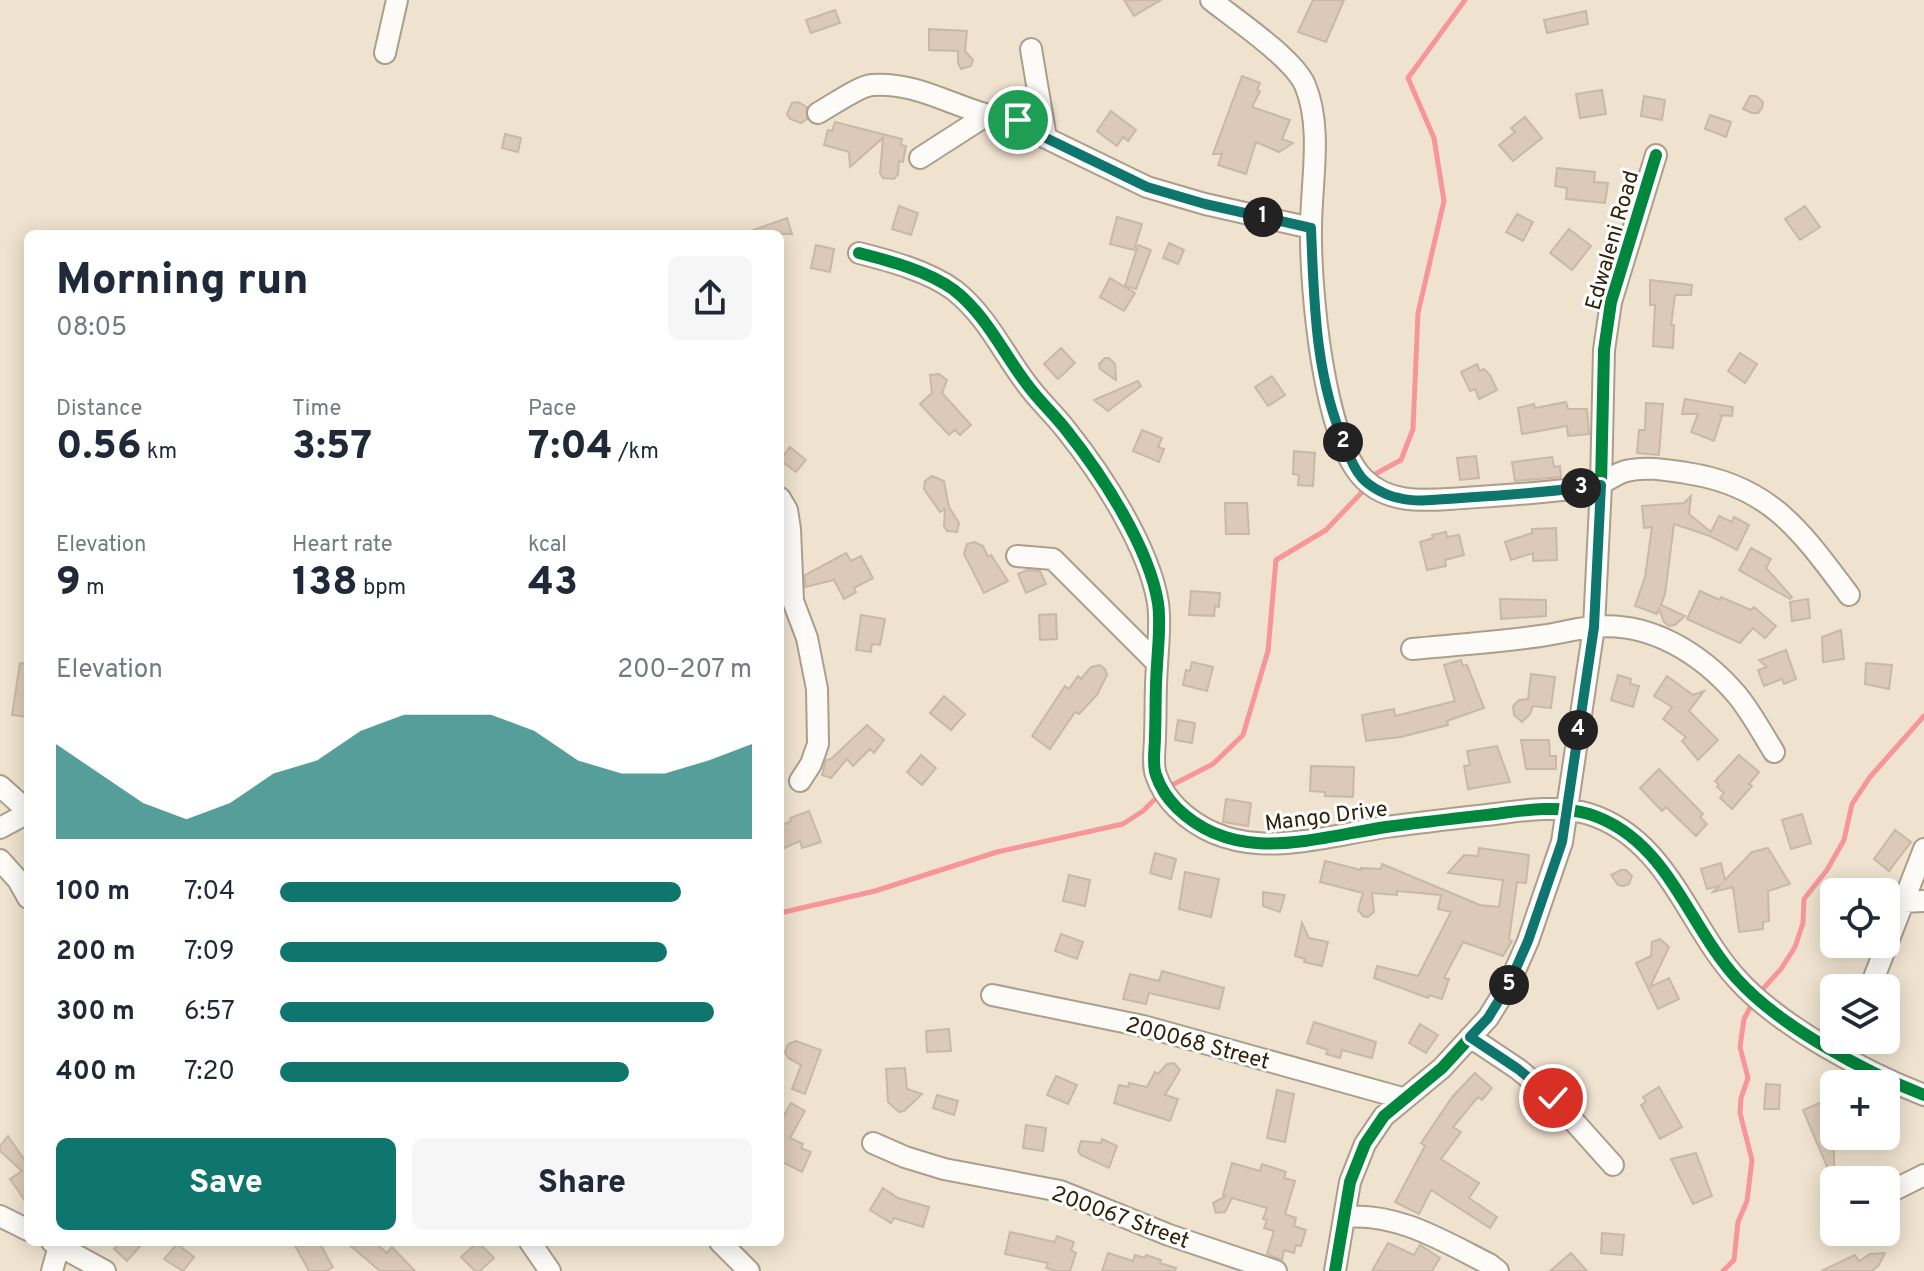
<!DOCTYPE html>
<meta charset="utf-8">
<style>
body{margin:0;font-family:Overpass,sans-serif;background:#f6f6f7;color:#1f2937;height:100vh;display:flex;flex-direction:column;font-size:30px;white-space:nowrap}
*{box-sizing:border-box;margin:0}
p{font-size:26px;color:#747a83}
.icon{flex:none;width:44px;height:44px;fill:none;stroke:currentColor;stroke-width:2;stroke-linecap:round;stroke-linejoin:round}
.map{position:relative;flex:1;overflow:hidden}
.sheet{position:absolute;left:24px;top:230px;width:760px;height:1016px;display:flex;flex-direction:column;background:#fff;border-radius:12px;box-shadow:0 4px 20px #0003}
.sheet>*{flex:none}
.controls{position:absolute;left:1820px;top:878px;display:grid;gap:16px}
.controls a{display:grid;place-items:center;width:80px;height:80px;border-radius:12px;background:#fff;box-shadow:0 4px 20px #0003;font-size:40px}
.pin{position:absolute;display:grid;place-items:center;width:68px;height:68px;color:#fff;margin:-34px;border:4px solid #fff;border-radius:50%;box-shadow:0 2px 8px #0007}
.km{position:absolute;width:40px;height:40px;margin:-20px;border-radius:50%;background:#222;color:#fff;font-size:22px;line-height:40px;text-align:center}
.round{display:grid;place-items:center;flex:none;width:84px;height:84px;border-radius:12px;background:#f6f6f7}
.summary{display:flex;align-items:center;justify-content:space-between;height:136px;padding:0 32px}
h1{font-size:44px;font-weight:800;line-height:60px}
.figures{display:grid;grid-template-columns:repeat(3,1fr);gap:12px;height:136px;padding:8px 32px}
.figures div{display:grid;align-content:center}
.figures b{font-size:40px;font-weight:800}
.figures small{font-size:22px;font-weight:400}
.figures p{font-size:22px}
.chart{height:224px;padding:16px 32px}
.chart p{display:flex;justify-content:space-between}
.chart svg{width:100%;height:144px;margin-top:8px;fill:#0f766e;opacity:.7}
.button{display:flex;gap:16px;margin-top:auto;padding:16px 32px}
.button a{flex:1;height:92px;border-radius:12px;background:#0f766e;color:#fff;font-size:32px;font-weight:800;line-height:92px;text-align:center}
.button a+a{background:#f6f6f7;color:#1f2937}
ul{padding:0 32px;list-style:none;font-size:26px}
li{display:grid;grid-template-columns:128px 96px 1fr;align-items:center;height:60px}
li i{height:20px;border-radius:10px;background:#0f766e}
.map>svg:first-child{display:block}
.lines{fill:none;stroke-linecap:round;stroke-linejoin:round}
.stream{stroke:#f79699;stroke-width:5}
.building{fill:#dcc9b7;stroke:#c9b8a8;stroke-width:2}
.minor-casing{stroke:#ab9e8a;stroke-width:24}
.minor{stroke:#fdfbf8;stroke-width:20}
.cycleway-casing{stroke:#fff;stroke-width:17}
.cycleway{stroke:#00873e;stroke-width:12}
.route-casing{stroke:#fff;stroke-width:16}
.route{stroke:#0f766e;stroke-width:10}
.labels{text-anchor:middle;stroke-width:6;stroke-linejoin:round;paint-order:stroke}
.street-label{font-size:22px;fill:#302109;stroke:#fff}
</style>
<div class="map">
<svg width="1924" height="1271" viewBox="0 0 1924 1271">
<rect width="100%" height="100%" fill="#efe2cf"/>
<g class="lines">
<path class="stream" d="M1377,473L1401,460L1413,429L1418,313L1444,201L1434,138L1408,78L1465,0
M1174,784L1213,764L1243,735L1268,651L1276,560L1326,530L1364,490
M780,913L875,891L997,852L1123,824L1143,811L1160,794
M1762,990L1781,969L1795,947L1803,923L1804,899L1827,870L1844,840L1852,804L1870,777L1924,716
M1723,1271L1734,1260L1738,1222L1747,1201L1752,1160L1740,1113L1741,1098L1748,1078L1740,1047L1744,1019L1752,1004"/>
</g>
<path class="building" d="M1124,0H1161L1134,16Z
M1313,0H1344L1326,42L1298,32Z
M835,10L840,23L811,33L806,20Z
M1586,11L1588,24L1547,33L1544,20Z
M929,29L967,31L965,51L973,60L971,66L961,69L958,63V51L929,50Z
M1242,76L1260,83L1257,90L1260,91L1252,107L1290,120L1282,139L1293,143L1279,152L1256,142L1246,174L1218,165L1222,154H1213Z
M1602,90L1606,114L1580,118L1576,94Z
M1644,96L1665,100L1662,120L1641,116Z
M1750,96H1756L1763,102L1762,108L1758,113H1752L1743,109Z
M798,102L807,107V119L801,123L790,119L787,114L792,103Z
M1111,111L1136,130L1128,141L1123,137L1117,146L1097,131Z
M1710,115L1731,122L1726,137L1705,129Z
M1525,117L1542,138L1513,161L1499,145L1515,132L1511,128Z
M835,122L902,139L901,145L906,146L903,162L899,161L898,174L894,179L883,178L880,173L883,138L850,167L849,152L824,145L828,130L832,131Z
M505,134L521,138L518,152L502,148Z
M1557,168L1595,172L1594,182L1608,183L1605,203L1566,199L1567,188L1555,186Z
M899,206L918,213L911,235L892,229Z
M1805,206L1820,227L1800,240L1785,219Z
M1517,214L1533,222L1523,241L1506,232Z
M1117,217L1142,224L1134,250L1110,244Z
M787,218L792,234H748V232Z
M1569,229L1591,246L1572,270L1550,253Z
M1169,243L1184,250L1178,264L1163,258Z
M816,245L834,249L830,272L811,268Z
M1138,245L1151,250L1136,289L1125,286Z
M1110,278L1135,293L1124,311L1100,297Z
M1650,280L1692,285L1691,295H1675L1671,325H1674L1673,348L1653,346L1655,305H1650Z
M1061,348L1075,363L1058,379L1044,364Z
M1740,353L1757,364L1745,383L1728,371Z
M1105,358H1109L1115,364L1116,380L1100,369L1099,364Z
M1477,364L1480,371L1484,369L1490,375L1497,390L1479,399L1475,389L1470,391L1461,372Z
M939,374L947,380L942,393L971,425L960,435L955,430L949,435L920,404L932,393L930,375Z
M1272,376L1285,395L1268,406L1255,387Z
M1138,381L1141,386L1108,411L1094,400Z
M1685,399L1733,407L1732,416L1719,415L1722,416L1714,441L1691,432L1698,414H1682Z
M1566,402L1568,409H1587L1589,434L1568,436L1567,426L1522,434L1518,408L1534,404L1535,408Z
M1646,403L1663,404L1659,455L1637,453L1639,430H1645Z
M1142,430L1162,438L1158,447L1164,449L1159,462L1133,451Z
M790,447L806,460L796,472L780,460Z
M1294,451L1315,453L1313,486L1298,485L1299,475L1293,474Z
M1476,456L1479,478L1460,480L1457,458Z
M1552,457L1554,467L1560,466L1561,477L1515,481L1512,462Z
M932,476L944,481L949,507L959,523L957,532L947,531L944,526L945,509L940,512L924,489L925,481Z
M1691,496L1689,514L1711,532L1719,516L1732,522L1734,517L1749,525L1737,550L1710,536L1674,524L1665,594L1661,605L1685,616L1675,625L1669,626L1664,622L1659,609L1657,614L1635,606L1645,577L1652,527L1644,528L1642,506L1684,503Z
M1225,503H1247L1249,534H1226Z
M1556,528L1557,560L1533,561V553L1511,560L1505,542L1532,533V529Z
M1446,532L1447,537L1459,535L1464,555L1445,560L1446,566L1427,570L1420,542L1433,538L1432,535Z
M974,542L983,546L988,557L991,555L1008,581L984,593L964,554L967,544Z
M1751,548L1771,559L1766,568L1792,597L1790,599L1739,570Z
M846,553L851,561L861,556L873,578L854,588L856,592L844,599L834,580L805,587V575Z
M1027,570L1040,571L1046,584L1026,593L1018,574Z
M1191,591L1220,593L1219,607L1215,606L1214,616L1189,615Z
M1700,591L1720,600L1721,597L1751,610L1754,607L1776,626L1765,638L1753,628L1740,643L1687,619Z
M1500,599L1546,600V616L1501,619Z
M1808,599L1810,618L1792,621L1790,602Z
M1056,614L1057,639L1040,640L1039,615Z
M861,615L885,619L880,645L872,644L871,652L856,650Z
M1841,630L1844,659L1823,662L1822,637Z
M1786,650L1796,679L1784,684L1782,679L1764,686L1758,670L1767,667L1759,660Z
M1461,660L1463,666L1467,665L1484,708L1447,721L1448,725L1401,737L1366,741L1362,715L1394,709L1395,716L1455,701L1444,665Z
M1192,662L1213,667L1207,691L1183,685L1186,670L1190,671Z
M20,663L28,664V717L12,715Z
M1866,663L1892,665L1889,689L1865,684Z
M1100,665L1105,669L1107,675L1097,695L1079,714L1075,712L1050,749L1032,736L1065,686L1069,689L1078,676L1081,679L1091,667Z
M1531,674L1555,677L1551,708L1533,706L1530,714L1522,722L1514,715L1513,706L1519,700L1528,699Z
M1618,675L1631,679L1630,684L1639,686L1633,707L1611,700Z
M1667,676L1693,695L1704,691L1689,711L1718,740L1698,760L1682,741L1686,737L1663,719L1672,707L1654,696Z
M944,696L965,714L951,730L930,713Z
M1178,720L1195,723L1192,743L1175,740Z
M867,725L884,740L874,753L870,749L853,766L847,759L831,778L822,775L826,760L831,759Z
M1521,740H1549L1550,756H1556V769H1526Z
M1497,746L1510,782L1468,789L1464,766L1470,765L1467,751Z
M921,755L936,768L922,785L907,772Z
M1739,755L1759,772L1749,784L1752,786L1732,809L1720,798L1724,793L1717,787L1719,785L1715,781Z
M1311,766L1354,767L1353,797L1325,796V792L1310,791Z
M1659,769L1703,814L1700,817L1707,824L1696,836L1666,807L1662,811L1640,788Z
M1226,799L1251,803L1248,826L1223,822Z
M809,811L821,842L802,848L800,841L780,850V826L791,821L790,818Z
M1802,814L1811,843L1791,849L1782,820Z
M1895,830L1911,842L1889,871L1874,859Z
M1479,848L1529,855L1526,883L1517,882L1509,939L1512,941L1503,956L1463,942L1444,978L1449,979L1442,999L1429,995L1428,998L1374,978L1377,966L1418,976L1451,912L1438,909L1441,895L1397,891V895L1372,893L1374,912L1368,917L1363,916L1358,910L1363,893L1320,882L1325,861L1361,870V868L1381,869L1382,864L1480,905L1499,907L1503,880L1448,873L1464,855L1478,856Z
M1768,848L1790,884L1768,891L1769,921L1763,922V929L1739,932L1733,887L1713,892L1719,886L1707,889L1701,869L1721,863L1725,880L1752,852Z
M1155,853L1176,859L1171,879L1150,873Z
M1621,870H1626L1632,876L1629,884L1624,886L1618,885L1611,875Z
M1185,872L1219,879L1211,917L1179,909Z
M1069,875L1090,880L1085,906L1063,901Z
M1263,892L1285,895L1280,912L1263,906Z
M1302,923L1309,938L1328,942L1322,966L1304,962L1305,959L1295,956Z
M1061,934L1083,942L1077,959L1055,951Z
M1660,939L1669,947L1650,987L1669,978L1679,999L1658,1009L1636,963L1651,956L1652,942Z
M1162,971L1224,988L1219,1009L1149,993L1146,1004L1123,999L1130,974L1159,981Z
M1314,1022L1376,1042L1372,1058L1342,1050L1340,1058L1326,1054L1328,1050L1307,1043Z
M1420,1024L1438,1035L1426,1053L1409,1043Z
M949,1029L951,1051L927,1052L926,1031Z
M796,1041L821,1050L805,1094L792,1089L801,1065L788,1058L785,1052L788,1044Z
M1174,1063L1180,1070L1165,1095L1178,1099L1170,1121L1114,1103L1119,1085L1128,1087L1129,1083L1147,1087L1155,1072L1158,1074L1167,1064Z
M905,1068L907,1089L922,1094L904,1111L899,1112L888,1102L886,1069Z
M1475,1073L1492,1088L1482,1100L1478,1097L1453,1127L1461,1132L1441,1159L1479,1183L1469,1198L1497,1217L1490,1228L1431,1190L1419,1214L1395,1202L1425,1146L1421,1143L1453,1096Z
M1056,1076L1077,1085L1068,1104L1047,1095Z
M1766,1084L1780,1085L1779,1109H1764Z
M1659,1087L1682,1127L1660,1139L1641,1105L1646,1102L1643,1097Z
M1277,1090L1294,1094L1285,1142L1267,1138Z
M937,1095L958,1101L954,1115L933,1108Z
M1834,1097V1183L1803,1110Z
M791,1103L805,1111L790,1138L803,1144L801,1148L811,1152L802,1172L780,1161V1122Z
M1026,1125L1046,1128L1043,1151L1023,1148Z
M8,1136L28,1165V1205L10,1179L22,1171L0,1151V1146Z
M1102,1139L1117,1146L1109,1168L1081,1155L1078,1151L1081,1141L1101,1143Z
M1696,1153L1712,1196L1693,1204L1671,1159Z
M1232,1163L1260,1171L1262,1164L1286,1172L1284,1178L1295,1181L1285,1214L1296,1218L1294,1226L1306,1230L1301,1246L1296,1245L1294,1253L1284,1250L1282,1260L1267,1254L1274,1231L1264,1228L1267,1220L1263,1219L1267,1208L1232,1198L1225,1212L1216,1213L1213,1203L1226,1196L1223,1195Z
M883,1188L898,1198L929,1207L923,1227L894,1218L891,1223L870,1210Z
M1010,1232L1055,1242L1057,1236L1074,1242L1071,1250L1076,1253L1070,1271H1056L1046,1268L1048,1263L1005,1254Z
M1602,1233L1624,1235L1622,1255L1601,1253Z
M120,1242H144L127,1261L114,1249Z
M293,1242H319L333,1267L326,1271H309Z
M346,1242H374L387,1253L392,1247L415,1271H380Z
M478,1242L494,1258L480,1271H475L461,1257Z
M1388,1243L1414,1255L1420,1245L1440,1258L1432,1271H1372Z
M177,1244L194,1257L183,1271L164,1259Z
M1108,1253L1133,1261L1135,1255L1145,1258L1146,1255L1161,1260L1160,1263L1176,1268L1175,1271H1102Z
M1571,1253L1587,1271H1550Z
M1885,1253L1879,1265L1872,1271H1821L1855,1255L1859,1261L1870,1254Z"/>
<g class="lines">
<g class="minor-casing">
<path id="minor" d="M1211,0C1235,19 1293,58 1305,85C1323,128 1311,183 1311,228C1310,285 1323,439 1364,479C1387,502 1419,501 1449,499C1497,495 1546,494 1593,486C1605,484 1614,474 1626,471C1645,466 1667,470 1686,473C1770,485 1801,531 1849,595
M1031,49L1046,138
M385,53L397,0
M818,113C831,106 859,86 872,85C913,82 947,103 985,114C1011,122 1024,118 1046,138L1147,187L1205,204L1311,228
M920,158L987,115
M859,253C890,261 928,271 954,290C986,315 1002,351 1026,383C1038,400 1054,414 1067,431C1102,475 1149,547 1158,603C1161,624 1158,644 1157,666C1155,689 1156,713 1155,736C1155,749 1152,764 1156,775C1160,787 1168,799 1177,808C1236,866 1314,838 1386,827C1422,822 1459,818 1495,814C1525,810 1559,805 1589,814C1668,839 1687,925 1738,980C1781,1027 1865,1072 1924,1095
M780,498L787,510L790,529L793,601L807,638L817,689L818,744L811,764L800,781
M1017,556L1053,559L1157,663
M1412,649C1455,645 1498,642 1540,636C1558,634 1576,628 1594,627C1650,621 1702,654 1737,695C1751,712 1762,733 1774,752
M0,786L28,811
M0,828L28,813
M0,860L18,880L28,898
M1902,902L1924,901
M1870,988L1924,849
M992,995L1143,1026L1402,1098
M1470,1037L1518,1069L1553,1098L1613,1165
M873,1143L905,1157L944,1169L1060,1191L1169,1235L1276,1271
M1886,1194L1924,1175
M0,1216L28,1230
M1344,1217C1397,1212 1443,1241 1489,1264L1498,1271
M52,1242L105,1271
M530,1242L550,1271
M720,1242L749,1271
M52,1271L59,1246
M1335,1271L1350,1182L1365,1144L1384,1116L1442,1068L1488,1018L1509,984L1528,941L1562,842L1594,627L1601,485L1604,350L1611,302L1656,155"/>
</g>
<use href="#minor" class="minor"/>
<g class="cycleway-casing">
<path id="cycleway" d="M859,253C890,261 928,271 954,290C986,315 1002,351 1026,383C1038,400 1054,414 1067,431C1102,475 1149,547 1158,603C1161,624 1158,644 1157,666C1155,689 1156,713 1155,736C1155,749 1152,764 1156,775C1160,787 1168,799 1177,808C1236,866 1314,838 1386,827C1422,822 1459,818 1495,814C1525,810 1559,805 1589,814C1668,839 1687,925 1738,980C1781,1027 1865,1072 1924,1095
M1335,1271L1350,1182L1365,1144L1384,1116L1442,1068L1488,1018L1509,984L1528,941L1562,842L1594,627L1601,485L1604,350L1611,302L1656,155"/>
</g>
<use href="#cycleway" class="cycleway"/>
</g>
<g class="lines">
<g class="route-casing">
<path id="route" d="M1018,120L1034,127L1046,138L1147,187L1205,204L1311,228C1314,301 1315,377 1345,445C1349,456 1354,469 1362,478C1370,487 1387,496 1399,498C1418,503 1441,499 1461,498C1508,495 1554,492 1601,485L1594,627L1562,842L1528,941L1509,984L1488,1018L1470,1037L1518,1069L1553,1098"/>
</g>
<use href="#route" class="route"/>
</g>
<g class="labels">
<g class="street-label">
<text transform="translate(1611 240) rotate(-74)" y="8">Edwaleni Road</text>
<text transform="translate(1326 815) rotate(-7)" y="8">Mango Drive</text>
<text transform="translate(1198 1042) rotate(15)" y="8">200068 Street</text>
<text transform="translate(1121 1216) rotate(20)" y="8">200067 Street</text>
</g>
</g>
</svg>
<div class="controls">
<a><svg class="icon" aria-label="locate" viewBox="0 0 24 24"><circle cx="12" cy="12" r="6"/><path d="M12 2v4M12 18v4M2 12h4M18 12h4"/></svg></a>
<a><svg class="icon" aria-label="layers" viewBox="0 0 24 24"><path d="M12 4l9 5-9 5-9-5zM3 14l9 5 9-5"/></svg></a>
<a>+</a>
<a>−</a>
</div>
<div class="pin" style="left:1018px;top:120px;background:#1e9e55"><svg class="icon" aria-label="arrive" viewBox="0 0 24 24"><path d="M6 21V4h12l-3 4 3 4H6"/></svg></div>
<div class="pin" style="left:1553px;top:1098px;background:#d93025"><svg class="icon" aria-label="check" viewBox="0 0 24 24"><path d="M5 12l5 5 9-10"/></svg></div>
<b class="km" style="left:1263px;top:217px">1</b>
<b class="km" style="left:1343px;top:442px">2</b>
<b class="km" style="left:1581px;top:488px">3</b>
<b class="km" style="left:1578px;top:730px">4</b>
<b class="km" style="left:1509px;top:985px">5</b>
<section class="sheet">
<div class="summary"><div><h1>Morning run</h1><p>08:05</p></div><a class="round"><svg class="icon" aria-label="share" viewBox="0 0 24 24"><path d="M12 15V3M7 8l5-5 5 5M5 13v7h14v-7"/></svg></a></div>
<div class="figures">
<div><p>Distance</p><b>0.56<small> km</small></b></div>
<div><p>Time</p><b>3:57</b></div>
<div><p>Pace</p><b>7:04<small> /km</small></b></div>
</div>
<div class="figures">
<div><p>Elevation</p><b>9<small> m</small></b></div>
<div><p>Heart rate</p><b>138<small> bpm</small></b></div>
<div><p>kcal</p><b>43</b></div>
</div>
<div class="chart"><p><span>Elevation</span>200–207 m</p>
<svg viewBox="0 0 160 44" preserveAspectRatio="none"><path d="M0 44V15L10 24L20 33L30 38L40 33L50 24L60 20L70 11L80 6L90 6L100 6L110 11L120 20L130 24L140 24L150 20L160 15V44z"/></svg>
</div>
<ul>
<li><b>100 m</b>7:04<i style="width:85%"></i></li>
<li><b>200 m</b>7:09<i style="width:82%"></i></li>
<li><b>300 m</b>6:57<i style="width:92%"></i></li>
<li><b>400 m</b>7:20<i style="width:74%"></i></li>
</ul>
<div class="button"><a>Save</a><a>Share</a></div>
</section>
</div>
